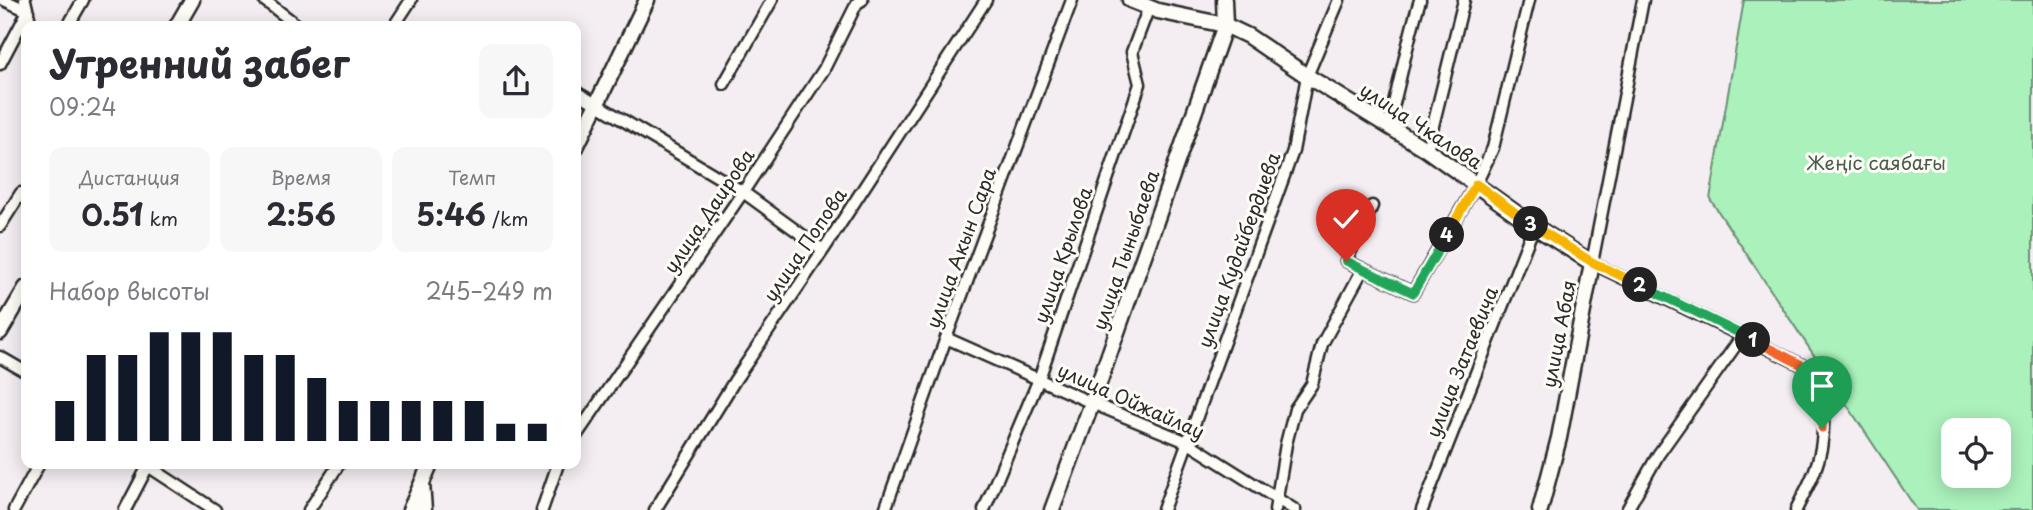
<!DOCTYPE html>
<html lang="ru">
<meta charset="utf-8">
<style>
body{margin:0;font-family:"Playpen Sans",sans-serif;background:#f7f7f7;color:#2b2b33;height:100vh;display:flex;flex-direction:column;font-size:26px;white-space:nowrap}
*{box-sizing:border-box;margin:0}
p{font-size:23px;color:#7c7c81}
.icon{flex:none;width:38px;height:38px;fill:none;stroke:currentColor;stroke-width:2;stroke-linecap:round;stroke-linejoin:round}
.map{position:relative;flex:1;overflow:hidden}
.side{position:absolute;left:21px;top:21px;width:560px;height:448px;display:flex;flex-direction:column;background:#fff;border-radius:14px;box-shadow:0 4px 18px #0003}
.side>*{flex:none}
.buttons{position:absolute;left:1941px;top:418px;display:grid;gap:14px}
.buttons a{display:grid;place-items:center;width:70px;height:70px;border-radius:14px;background:#fff;box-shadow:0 4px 18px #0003;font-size:35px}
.pin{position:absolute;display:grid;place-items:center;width:60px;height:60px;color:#fff;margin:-72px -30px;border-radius:50% 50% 50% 0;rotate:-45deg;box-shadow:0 0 7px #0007}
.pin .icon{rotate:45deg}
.km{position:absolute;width:35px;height:35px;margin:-18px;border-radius:50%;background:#222;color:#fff;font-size:19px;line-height:35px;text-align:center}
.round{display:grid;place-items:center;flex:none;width:74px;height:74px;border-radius:14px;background:#f7f7f7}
.overview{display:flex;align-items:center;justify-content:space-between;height:119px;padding:0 28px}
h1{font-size:38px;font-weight:700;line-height:52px}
.stats{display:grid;grid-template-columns:repeat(3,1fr);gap:10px;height:119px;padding:7px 28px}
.stats div{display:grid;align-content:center;border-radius:14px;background:#f7f7f7;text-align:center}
.stats b{font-size:30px;font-weight:700}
.stats small{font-size:19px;font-weight:400}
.stats p{font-size:19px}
.chart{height:196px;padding:14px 28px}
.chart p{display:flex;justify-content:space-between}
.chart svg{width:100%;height:126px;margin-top:7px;stroke:#111827;stroke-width:6}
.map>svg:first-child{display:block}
.green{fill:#abf1bc;stroke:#6b8e74;stroke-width:2;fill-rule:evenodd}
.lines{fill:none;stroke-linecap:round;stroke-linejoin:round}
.street-casing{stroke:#2b2b2b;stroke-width:15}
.secondary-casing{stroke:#2b2b2b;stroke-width:19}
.street{stroke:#fdfcf7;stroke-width:10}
.secondary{stroke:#fdfcf7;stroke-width:14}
.split-1-casing{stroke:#fff;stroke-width:14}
.split-2-casing{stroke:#fff;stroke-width:14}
.split-3-casing{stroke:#fff;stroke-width:14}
.split-4-casing{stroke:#fff;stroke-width:14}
.split-5-casing{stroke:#fff;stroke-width:14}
.split-1{stroke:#f0652b;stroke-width:9}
.split-2{stroke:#22a559;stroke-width:9}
.split-3{stroke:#f5b400;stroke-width:9}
.split-4{stroke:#f5b400;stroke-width:9}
.split-5{stroke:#22a559;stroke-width:9}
.labels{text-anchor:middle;stroke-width:6;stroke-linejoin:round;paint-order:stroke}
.street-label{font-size:19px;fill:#2b2b2b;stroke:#fdfcf7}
.park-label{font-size:19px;fill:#4b5c4f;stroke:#fdfcf7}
</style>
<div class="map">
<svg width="2033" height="510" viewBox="0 0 2033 510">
<rect width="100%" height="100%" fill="#f4eef3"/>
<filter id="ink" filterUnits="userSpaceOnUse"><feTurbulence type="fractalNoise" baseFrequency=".0143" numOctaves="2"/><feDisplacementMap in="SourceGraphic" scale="14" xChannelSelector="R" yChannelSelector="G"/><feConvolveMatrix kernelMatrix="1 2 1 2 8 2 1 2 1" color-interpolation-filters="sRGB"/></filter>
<g filter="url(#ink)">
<path class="green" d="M1744,0H2033V510H1917L1710,199ZM1953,430H1998V476H1953Z"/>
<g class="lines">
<g class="street-casing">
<path id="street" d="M25,0L31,26
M264,0L298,26
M1643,0L1592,263L1808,368C1828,393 1826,441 1815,470C1810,484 1802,497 1796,510
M68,26L83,0
M394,26L411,0
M0,64L28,11L4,0
M724,84L772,0
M576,92L743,192L823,250
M1388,126C1400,84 1407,41 1420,0
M1427,150L1464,0
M1372,206L1346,261L1413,293L1476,184L1493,148L1529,0
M0,226L21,193L26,195
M946,338L1092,403L1187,442L1295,510
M0,357L26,372
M576,436L743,192L824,69L857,3L862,0
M145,464L215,510
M14,510L39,464
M125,510L149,464
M309,510L339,464
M542,510L558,464
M655,510L735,380L826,246L986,0
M885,510L946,338L1072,0
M984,510L1039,379L1140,84L1132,52L1149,7
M1163,510L1293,151L1307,76L1339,0
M1275,510L1286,444L1295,409L1312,384L1322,344L1363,269
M1422,510L1534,226
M1627,510L1658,455L1743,335"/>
</g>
<g class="secondary-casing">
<path id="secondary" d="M1130,0L1158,11L1225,25L1248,36L1307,76L1427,150L1534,226L1592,263L1559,438L1540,510
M177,26L192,0
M576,147L647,0
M0,332L26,288
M422,483L430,464
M410,510L422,483L424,510
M1052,510L1092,403L1225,25L1224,0"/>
</g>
<use href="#street" class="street"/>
<use href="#secondary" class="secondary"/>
</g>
</g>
<g class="lines" filter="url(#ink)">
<g class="split-1-casing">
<path id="split-1" d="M1753,340L1808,368C1822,386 1821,407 1822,428"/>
</g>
<g class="split-2-casing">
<path id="split-2" d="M1640,285L1753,340"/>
</g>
<g class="split-3-casing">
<path id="split-3" d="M1531,224L1592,262L1640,285"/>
</g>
<g class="split-4-casing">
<path id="split-4" d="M1447,235L1476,184L1531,224"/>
</g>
<g class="split-5-casing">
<path id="split-5" d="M1346,261L1413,293L1447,235"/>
</g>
<use href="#split-1" class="split-1"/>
<use href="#split-2" class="split-2"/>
<use href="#split-3" class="split-3"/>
<use href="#split-4" class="split-4"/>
<use href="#split-5" class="split-5"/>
</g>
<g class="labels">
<g class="street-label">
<text transform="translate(1421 126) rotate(33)" y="7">улица Чкалова</text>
<text transform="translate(709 211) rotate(-56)" y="7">улица Даирова</text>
<text transform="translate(805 245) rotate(-56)" y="7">улица Попова</text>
<text transform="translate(961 248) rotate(-70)" y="7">улица Акын Сара</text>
<text transform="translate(1126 250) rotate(-71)" y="7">улица Тыныбаева</text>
<text transform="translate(1239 250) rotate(-70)" y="7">улица Кудайбердиева</text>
<text transform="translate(1063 255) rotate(-71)" y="7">улица Крылова</text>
<text transform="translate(1559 334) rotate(-79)" y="7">улица Абая</text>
<text transform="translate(1462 362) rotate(-68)" y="7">улица Затаевича</text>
<text transform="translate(1131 401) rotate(24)" y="7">улица Ойжайлау</text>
</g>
<g class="park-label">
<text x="1876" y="170">Жеңіс саябағы</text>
</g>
</g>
</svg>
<div class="buttons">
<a><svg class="icon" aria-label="locate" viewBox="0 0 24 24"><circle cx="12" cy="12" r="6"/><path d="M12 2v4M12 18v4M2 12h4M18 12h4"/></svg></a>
</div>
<div class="pin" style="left:1822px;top:428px;background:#1e9e55"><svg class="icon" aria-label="arrive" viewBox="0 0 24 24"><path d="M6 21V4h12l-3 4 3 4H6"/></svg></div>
<div class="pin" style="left:1346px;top:261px;background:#d93025"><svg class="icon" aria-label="check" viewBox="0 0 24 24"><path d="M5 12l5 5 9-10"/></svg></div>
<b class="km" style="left:1753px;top:340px">1</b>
<b class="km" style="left:1640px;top:285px">2</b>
<b class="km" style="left:1531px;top:224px">3</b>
<b class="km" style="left:1447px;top:235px">4</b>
<section class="side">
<div class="overview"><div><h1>Утренний забег</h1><p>09:24</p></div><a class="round"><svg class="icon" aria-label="share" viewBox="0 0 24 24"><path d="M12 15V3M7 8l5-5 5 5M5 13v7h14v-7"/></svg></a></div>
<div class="stats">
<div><p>Дистанция</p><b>0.51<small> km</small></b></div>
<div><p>Время</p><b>2:56</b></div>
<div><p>Темп</p><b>5:46<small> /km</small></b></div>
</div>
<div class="chart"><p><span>Набор высоты</span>245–249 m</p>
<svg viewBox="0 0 160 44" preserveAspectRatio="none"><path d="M5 44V30M15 44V14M25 44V14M35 44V6M45 44V6M55 44V6M65 44V14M75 44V14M85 44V22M95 44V30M105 44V30M115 44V30M125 44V30M135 44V30M145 44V38M155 44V38"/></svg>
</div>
</section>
</div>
